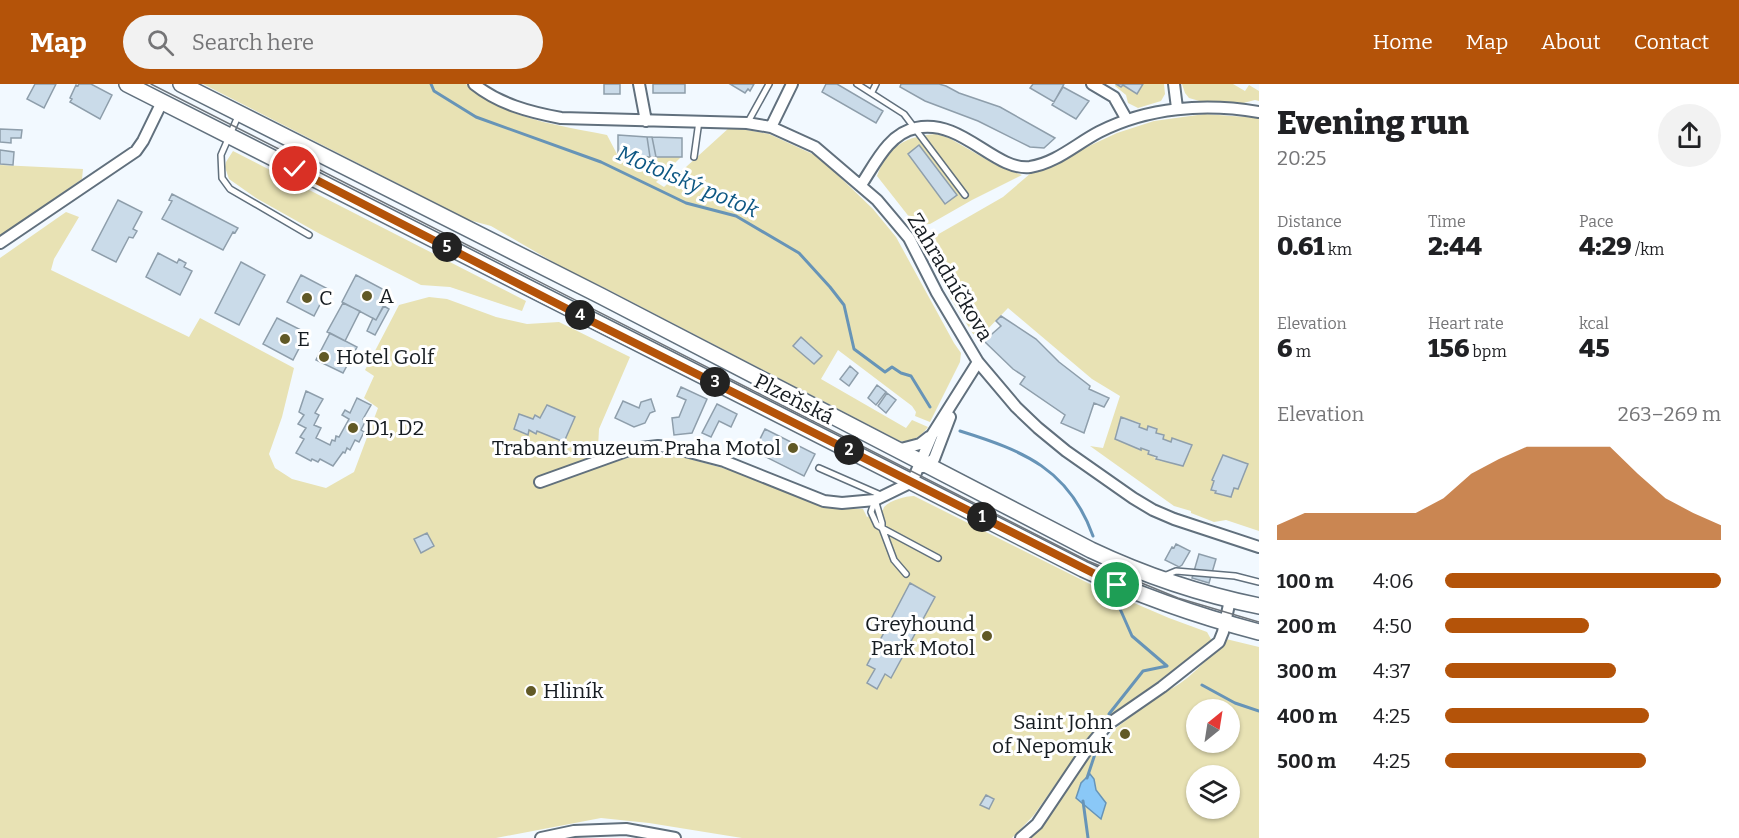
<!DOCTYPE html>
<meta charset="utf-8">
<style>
body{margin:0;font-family:Bitter,serif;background:#f2f2f2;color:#202124;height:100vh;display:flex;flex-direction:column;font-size:22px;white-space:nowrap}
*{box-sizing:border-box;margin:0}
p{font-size:20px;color:#757577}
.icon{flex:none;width:33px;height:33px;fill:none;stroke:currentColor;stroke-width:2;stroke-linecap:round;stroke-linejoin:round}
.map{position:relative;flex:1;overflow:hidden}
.side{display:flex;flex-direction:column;background:#fff;width:480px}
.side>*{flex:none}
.needle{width:39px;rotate:30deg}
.fabs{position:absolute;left:1186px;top:615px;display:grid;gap:12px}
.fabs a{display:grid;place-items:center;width:54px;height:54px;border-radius:50%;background:#fff;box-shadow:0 2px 4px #0004;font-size:30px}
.pin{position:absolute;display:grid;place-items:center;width:51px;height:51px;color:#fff;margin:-26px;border:3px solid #fff;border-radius:50%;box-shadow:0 2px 6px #0007}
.km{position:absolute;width:30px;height:30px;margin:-15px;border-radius:50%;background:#222;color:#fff;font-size:16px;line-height:30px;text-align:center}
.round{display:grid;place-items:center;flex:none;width:63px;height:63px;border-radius:32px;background:#f2f2f2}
.head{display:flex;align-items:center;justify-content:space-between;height:102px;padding:0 18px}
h1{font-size:33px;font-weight:800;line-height:45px}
.stats{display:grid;grid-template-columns:repeat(3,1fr);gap:9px;height:102px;padding:6px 18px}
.stats div{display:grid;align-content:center}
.stats b{font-size:26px;font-weight:800}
.stats small{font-size:16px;font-weight:400}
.stats p{font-size:16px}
.chart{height:168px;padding:12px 18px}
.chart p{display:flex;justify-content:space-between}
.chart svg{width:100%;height:108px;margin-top:6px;fill:#b45309;opacity:.7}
ul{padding:0 18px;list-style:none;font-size:20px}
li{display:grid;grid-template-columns:96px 72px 1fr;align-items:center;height:45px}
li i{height:15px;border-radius:8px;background:#b45309}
header{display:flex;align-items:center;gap:36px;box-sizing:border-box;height:84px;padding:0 30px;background:#b45309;color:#fff}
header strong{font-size:28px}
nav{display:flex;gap:33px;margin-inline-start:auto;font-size:21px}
.search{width:420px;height:54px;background:#f2f2f2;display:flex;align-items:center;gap:15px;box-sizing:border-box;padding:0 21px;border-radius:33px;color:#757577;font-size:22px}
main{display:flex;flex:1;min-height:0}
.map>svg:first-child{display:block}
.green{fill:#e8e2b4;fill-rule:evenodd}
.water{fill:#8ac8f7;stroke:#6794b7;stroke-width:1.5}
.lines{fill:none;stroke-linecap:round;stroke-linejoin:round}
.stream{stroke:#6794b7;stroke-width:3}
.building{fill:#cadbe9;stroke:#8e9eab;stroke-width:1.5}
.service-casing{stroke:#61707d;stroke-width:8}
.minor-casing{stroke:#61707d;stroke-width:14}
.primary-casing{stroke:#61707d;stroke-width:18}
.service{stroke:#fff;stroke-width:5}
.minor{stroke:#fff;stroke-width:10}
.primary{stroke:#fff;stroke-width:15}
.tram{stroke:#6f757b;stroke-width:1.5}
.route-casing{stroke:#fff;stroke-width:12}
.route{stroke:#b45309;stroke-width:8}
.poi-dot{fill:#615926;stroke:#fff;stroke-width:2}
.labels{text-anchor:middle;stroke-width:6;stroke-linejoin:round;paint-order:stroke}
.street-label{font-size:21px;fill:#161c21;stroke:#fff}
.poi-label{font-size:21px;fill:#161c21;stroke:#fff;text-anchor:start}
.water-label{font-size:22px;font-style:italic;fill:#0d5783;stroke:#fff}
</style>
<header>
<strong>Map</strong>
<div class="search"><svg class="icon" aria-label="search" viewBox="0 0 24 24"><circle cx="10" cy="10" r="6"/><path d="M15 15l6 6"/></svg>Search here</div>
<nav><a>Home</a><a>Map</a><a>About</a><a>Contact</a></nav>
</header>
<main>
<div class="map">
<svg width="1259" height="754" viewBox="0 0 1259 754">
<rect width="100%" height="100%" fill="#f2f9ff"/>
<path class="green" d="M203,0H466C503,35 558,41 607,51L618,72L681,73L656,98L664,103L730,43L769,50L819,73L873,125L896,153L954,259L961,269L960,278L930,338L915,332L916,328L912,322L838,266L821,295L906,344L912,336L928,343C921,352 913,358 900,357L605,204L567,186L491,142L469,136Z
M1116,0L1121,3L1123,1L1137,10L1143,0H1164L1165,10L1161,17L1138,24L1128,19L1126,11L1115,2Z
M1182,0H1233L1245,7L1249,1L1259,7V17L1255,16L1224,24L1189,14L1185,9Z
M1205,30L1259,34V447L1226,436L1214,438L1191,429V427L1174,422L1090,362L1103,364L1120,312L1092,295L1008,224L981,252L973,250L950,213L923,159L1003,113L1031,89L1117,49L1154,37ZM1121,333L1140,339L1139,343L1147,346L1148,342L1157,345L1156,349L1164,351L1163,355L1171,358L1173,354L1192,361L1189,370C1180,371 1165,382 1156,375C1152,371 1149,367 1141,364L1140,366L1115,355ZM1223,371L1248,380L1238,405L1234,404L1231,413L1225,411L1224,412L1211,406L1214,397L1212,396Z
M936,50L949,54L996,81L1022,91L972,116L930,140L918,141L910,134L877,92C888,62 906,52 936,50ZM919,61L957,111L945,120L908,70Z
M233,67L526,217L522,227L450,203L421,201L320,150L256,114L229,95L225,83L226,78Z
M0,81L83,85L82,95L0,153Z
M66,128L79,133L54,175L51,186L189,253L200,234L294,284L282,333L269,370L275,384L292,395L326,404L354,388L378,324L364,314L374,292L365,286L399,221L429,213L447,215L496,233L527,240L559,238L630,273L599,345L597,383L642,370L668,369L737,388L825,424L863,425L867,433L883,426L884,423C891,416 905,412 914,412L1092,501L1169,534L1207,548L1212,557L1152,602L1090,651L1034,731L1012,754H742L649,739L601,734L496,754H0V174Z
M1226,555L1259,563V754H1031L1046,736L1094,667L1108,656L1116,644L1163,608C1186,601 1210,572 1226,555ZM1197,626H1230V658H1197ZM1197,692H1230V724H1197Z"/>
<path class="water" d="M1090,690L1094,695L1096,706L1106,719L1101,735L1076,714L1081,699Z"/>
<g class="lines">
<path class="stream" d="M431,0L434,7L476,33L601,78L686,119L736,132L799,169L830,203L844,221L854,265L885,288L892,283L901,289L911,292L930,323
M960,347C1024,367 1069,385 1093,452
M1117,518L1132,552L1167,582
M1202,601L1235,619L1259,627
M1109,630L1143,587L1167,582
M1087,694L1097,664
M1083,717L1088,754"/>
</g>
<path class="building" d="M35,0H56L44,24L27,15Z
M79,0H91L112,11L100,35L70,18L72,15L70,14L76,1L78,2Z
M604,0H620V10H604Z
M653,0H685V9H653Z
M730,0H754L750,7L748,5L745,9Z
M826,0H837L883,27L876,39L822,8Z
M901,0H939L946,2L959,9L1000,23L1055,54L1044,64L1030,63L978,37L925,17L900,3Z
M1033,0H1064L1054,18L1030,4Z
M1116,0H1143L1137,10L1123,1L1121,3Z
M1063,3L1089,17L1076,35L1052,21Z
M0,45L22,46L21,54H11V59L0,58Z
M618,51L647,53L650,73L618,72Z
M647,53H652L656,73H650Z
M652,53L682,54V73H656Z
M919,61L957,111L945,120L908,70Z
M0,66L14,68L13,81L0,80Z
M172,110L238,144L235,149L233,148L223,166L162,135L172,117L169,116Z
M118,116L142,128L133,145L137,147L133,154L129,153L116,178L92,166Z
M158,169L177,179L179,175L186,179L184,183L192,187L180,211L146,193Z
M241,178L265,191L239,241L215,229Z
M301,191L328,205L314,232L287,218Z
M356,191L390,209L376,236L342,218Z
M343,219L360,227L345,257L327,248Z
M384,222L389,225L375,251L367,247L373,234L376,236Z
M1001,232L1036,255L1059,278L1090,302L1089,305L1109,314L1104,323L1094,319L1084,349L1061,339L1065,331L1020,300L1025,293L1013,285L984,257L1001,242L996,237Z
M277,234L307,249L293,276L263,260Z
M330,249L357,263L343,289L316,276Z
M801,253L822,272L814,280L793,262Z
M850,282L858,289L849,302L840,295Z
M877,301L886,308L876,321L868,314Z
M681,303L707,315L692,349L674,351L672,334L679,333L686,316L677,312Z
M306,307L323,315L315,329L319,331L314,341L321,344L316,354L330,361L332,356L335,357L336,352L339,353L349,335L342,331L345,326L350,329L357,314L371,321L363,335L366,336L361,346L364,348L359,358L355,356L350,366L347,364L345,369L343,368L333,382L320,375L318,378L312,375L311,377L296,369L304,355L300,353L306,344L298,340L304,331L299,328Z
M887,309L896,316L886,329L878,322Z
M651,315L655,327L650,329L645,339L634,343L615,334L623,317L639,324L641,318Z
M717,320L737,330L731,343L719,337L711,353L702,349Z
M547,321L575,333L564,358L537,347L536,350L529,346L528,351L514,345L519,330L533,335L535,331L540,334Z
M1121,333L1140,340L1139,343L1147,346L1148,342L1157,345L1156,349L1164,351L1163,355L1171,358L1172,354L1192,361L1183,382L1156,375L1157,373L1148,370L1149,367L1141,364V366L1115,355Z
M765,345L815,370L804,392L754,367Z
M1223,371L1248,380L1238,405L1234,404L1231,413L1215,409L1216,407L1211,406L1214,397L1212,396Z
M427,449L434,462L421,469L414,455Z
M1176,460L1190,467L1182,481L1179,483L1165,476L1172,463L1174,464Z
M1199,470L1216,475L1209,499L1192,494Z
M910,499L935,513L891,594L885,590L877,605L867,599L875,585L867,581Z
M986,711L994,715L989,725L980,721Z"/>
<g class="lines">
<g class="service-casing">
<path id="service" d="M857,0L904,30L965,111
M872,8L876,0
M239,30L221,71L222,94L230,105L309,151
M748,38L769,0
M694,73L699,37
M819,384L883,412
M875,416L871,428L877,441L882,444L938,474
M876,419L882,439V444L894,476L906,490
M1164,492L1176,487L1235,492L1259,498"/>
</g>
<g class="minor-casing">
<path id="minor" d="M474,0C499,20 529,28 561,34L747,39L771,43L815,63L877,116L909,154L937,209L978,278L1016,323L1038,344L1066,367L1133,414L1153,426L1174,435L1259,463
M639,0L646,37
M1092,0L1114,13L1127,36
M1174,0L1177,24
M771,43L792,0
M861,101C875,80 889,49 916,44C962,34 994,87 1030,83C1056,79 1076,60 1099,48C1148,23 1205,19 1259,28
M0,159L136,67L143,57L162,18
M897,366L920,360L929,353
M922,383L934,375L950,333
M540,398L632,365L658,362L670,363L724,377L824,417L842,419L875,416L912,398L932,351L978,278
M541,754L574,747L626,745L675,754
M1021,754L1037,740L1088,664L1107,641L1162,603L1219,558L1223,548L1230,516"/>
</g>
<g class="primary-casing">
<path id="primary" d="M127,0L1083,485C1140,512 1198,532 1259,548
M181,0L601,212L1091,466C1146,492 1200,510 1259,522"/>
</g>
<use href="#service" class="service"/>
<use href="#minor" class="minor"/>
<use href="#primary" class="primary"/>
<path class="tram" d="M151,0L1088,477L1178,514L1259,538"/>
</g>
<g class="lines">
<g class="route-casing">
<path id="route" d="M295,85L585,234L1117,501"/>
</g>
<use href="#route" class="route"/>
</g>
<g class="poi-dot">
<circle cx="367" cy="212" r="6"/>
<circle cx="307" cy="214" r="6"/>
<circle cx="285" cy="255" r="6"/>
<circle cx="324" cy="273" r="6"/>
<circle cx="353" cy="344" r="6"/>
<circle cx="793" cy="364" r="6"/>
<circle cx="987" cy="552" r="6"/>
<circle cx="531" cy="607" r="6"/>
<circle cx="1125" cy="650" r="6"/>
</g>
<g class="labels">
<g class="street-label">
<text transform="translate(950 193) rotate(59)" y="7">Zahradníčkova</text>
<text transform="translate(794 315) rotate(27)" y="7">Plzeňská</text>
</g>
<g class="poi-label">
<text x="379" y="219">A</text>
<text x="319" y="221">C</text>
<text x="297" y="262">E</text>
<text x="336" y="280">Hotel Golf</text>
<text x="365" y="351">D1, D2</text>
<text x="781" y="371" text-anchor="end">Trabant muzeum Praha Motol</text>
<text x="975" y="547" text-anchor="end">Greyhound<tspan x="975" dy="24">Park Motol</tspan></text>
<text x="543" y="614">Hliník</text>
<text x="1113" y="645" text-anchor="end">Saint John<tspan x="1113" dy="24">of Nepomuk</tspan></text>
</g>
<g class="water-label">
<text transform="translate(688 97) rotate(23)" y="8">Motolský potok</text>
</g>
</g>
</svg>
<div class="fabs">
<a><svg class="needle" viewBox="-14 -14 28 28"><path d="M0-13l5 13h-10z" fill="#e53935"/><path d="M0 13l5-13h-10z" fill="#757577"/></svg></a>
<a><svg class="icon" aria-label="layers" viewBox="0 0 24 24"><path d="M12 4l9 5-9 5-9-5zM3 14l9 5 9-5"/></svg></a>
</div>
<div class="pin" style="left:1117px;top:501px;background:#1e9e55"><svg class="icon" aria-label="arrive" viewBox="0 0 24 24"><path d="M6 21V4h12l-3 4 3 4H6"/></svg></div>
<div class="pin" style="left:295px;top:85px;background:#d93025"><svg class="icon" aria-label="check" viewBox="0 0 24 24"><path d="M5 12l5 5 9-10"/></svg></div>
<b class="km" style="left:982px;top:433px">1</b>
<b class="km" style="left:849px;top:366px">2</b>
<b class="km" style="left:715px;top:298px">3</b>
<b class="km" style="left:580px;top:231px">4</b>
<b class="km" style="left:447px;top:163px">5</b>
</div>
<section class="side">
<div class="head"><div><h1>Evening run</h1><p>20:25</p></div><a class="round"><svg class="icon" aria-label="share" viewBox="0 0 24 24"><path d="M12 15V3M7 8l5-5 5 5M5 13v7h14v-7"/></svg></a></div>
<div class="stats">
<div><p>Distance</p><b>0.61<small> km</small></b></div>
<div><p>Time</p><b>2:44</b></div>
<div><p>Pace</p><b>4:29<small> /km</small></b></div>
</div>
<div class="stats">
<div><p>Elevation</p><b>6<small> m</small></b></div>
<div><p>Heart rate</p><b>156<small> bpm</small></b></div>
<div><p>kcal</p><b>45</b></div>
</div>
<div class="chart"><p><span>Elevation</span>263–269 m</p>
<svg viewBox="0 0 160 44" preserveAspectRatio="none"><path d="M0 44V38L10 33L20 33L30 33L40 33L50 33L60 27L70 17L80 11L90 6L100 6L110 6L120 6L130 17L140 27L150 33L160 38V44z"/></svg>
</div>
<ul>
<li><b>100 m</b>4:06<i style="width:100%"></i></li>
<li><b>200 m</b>4:50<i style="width:52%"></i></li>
<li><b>300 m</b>4:37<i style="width:62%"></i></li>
<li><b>400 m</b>4:25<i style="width:74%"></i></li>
<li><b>500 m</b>4:25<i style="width:73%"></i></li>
</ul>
</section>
</main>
